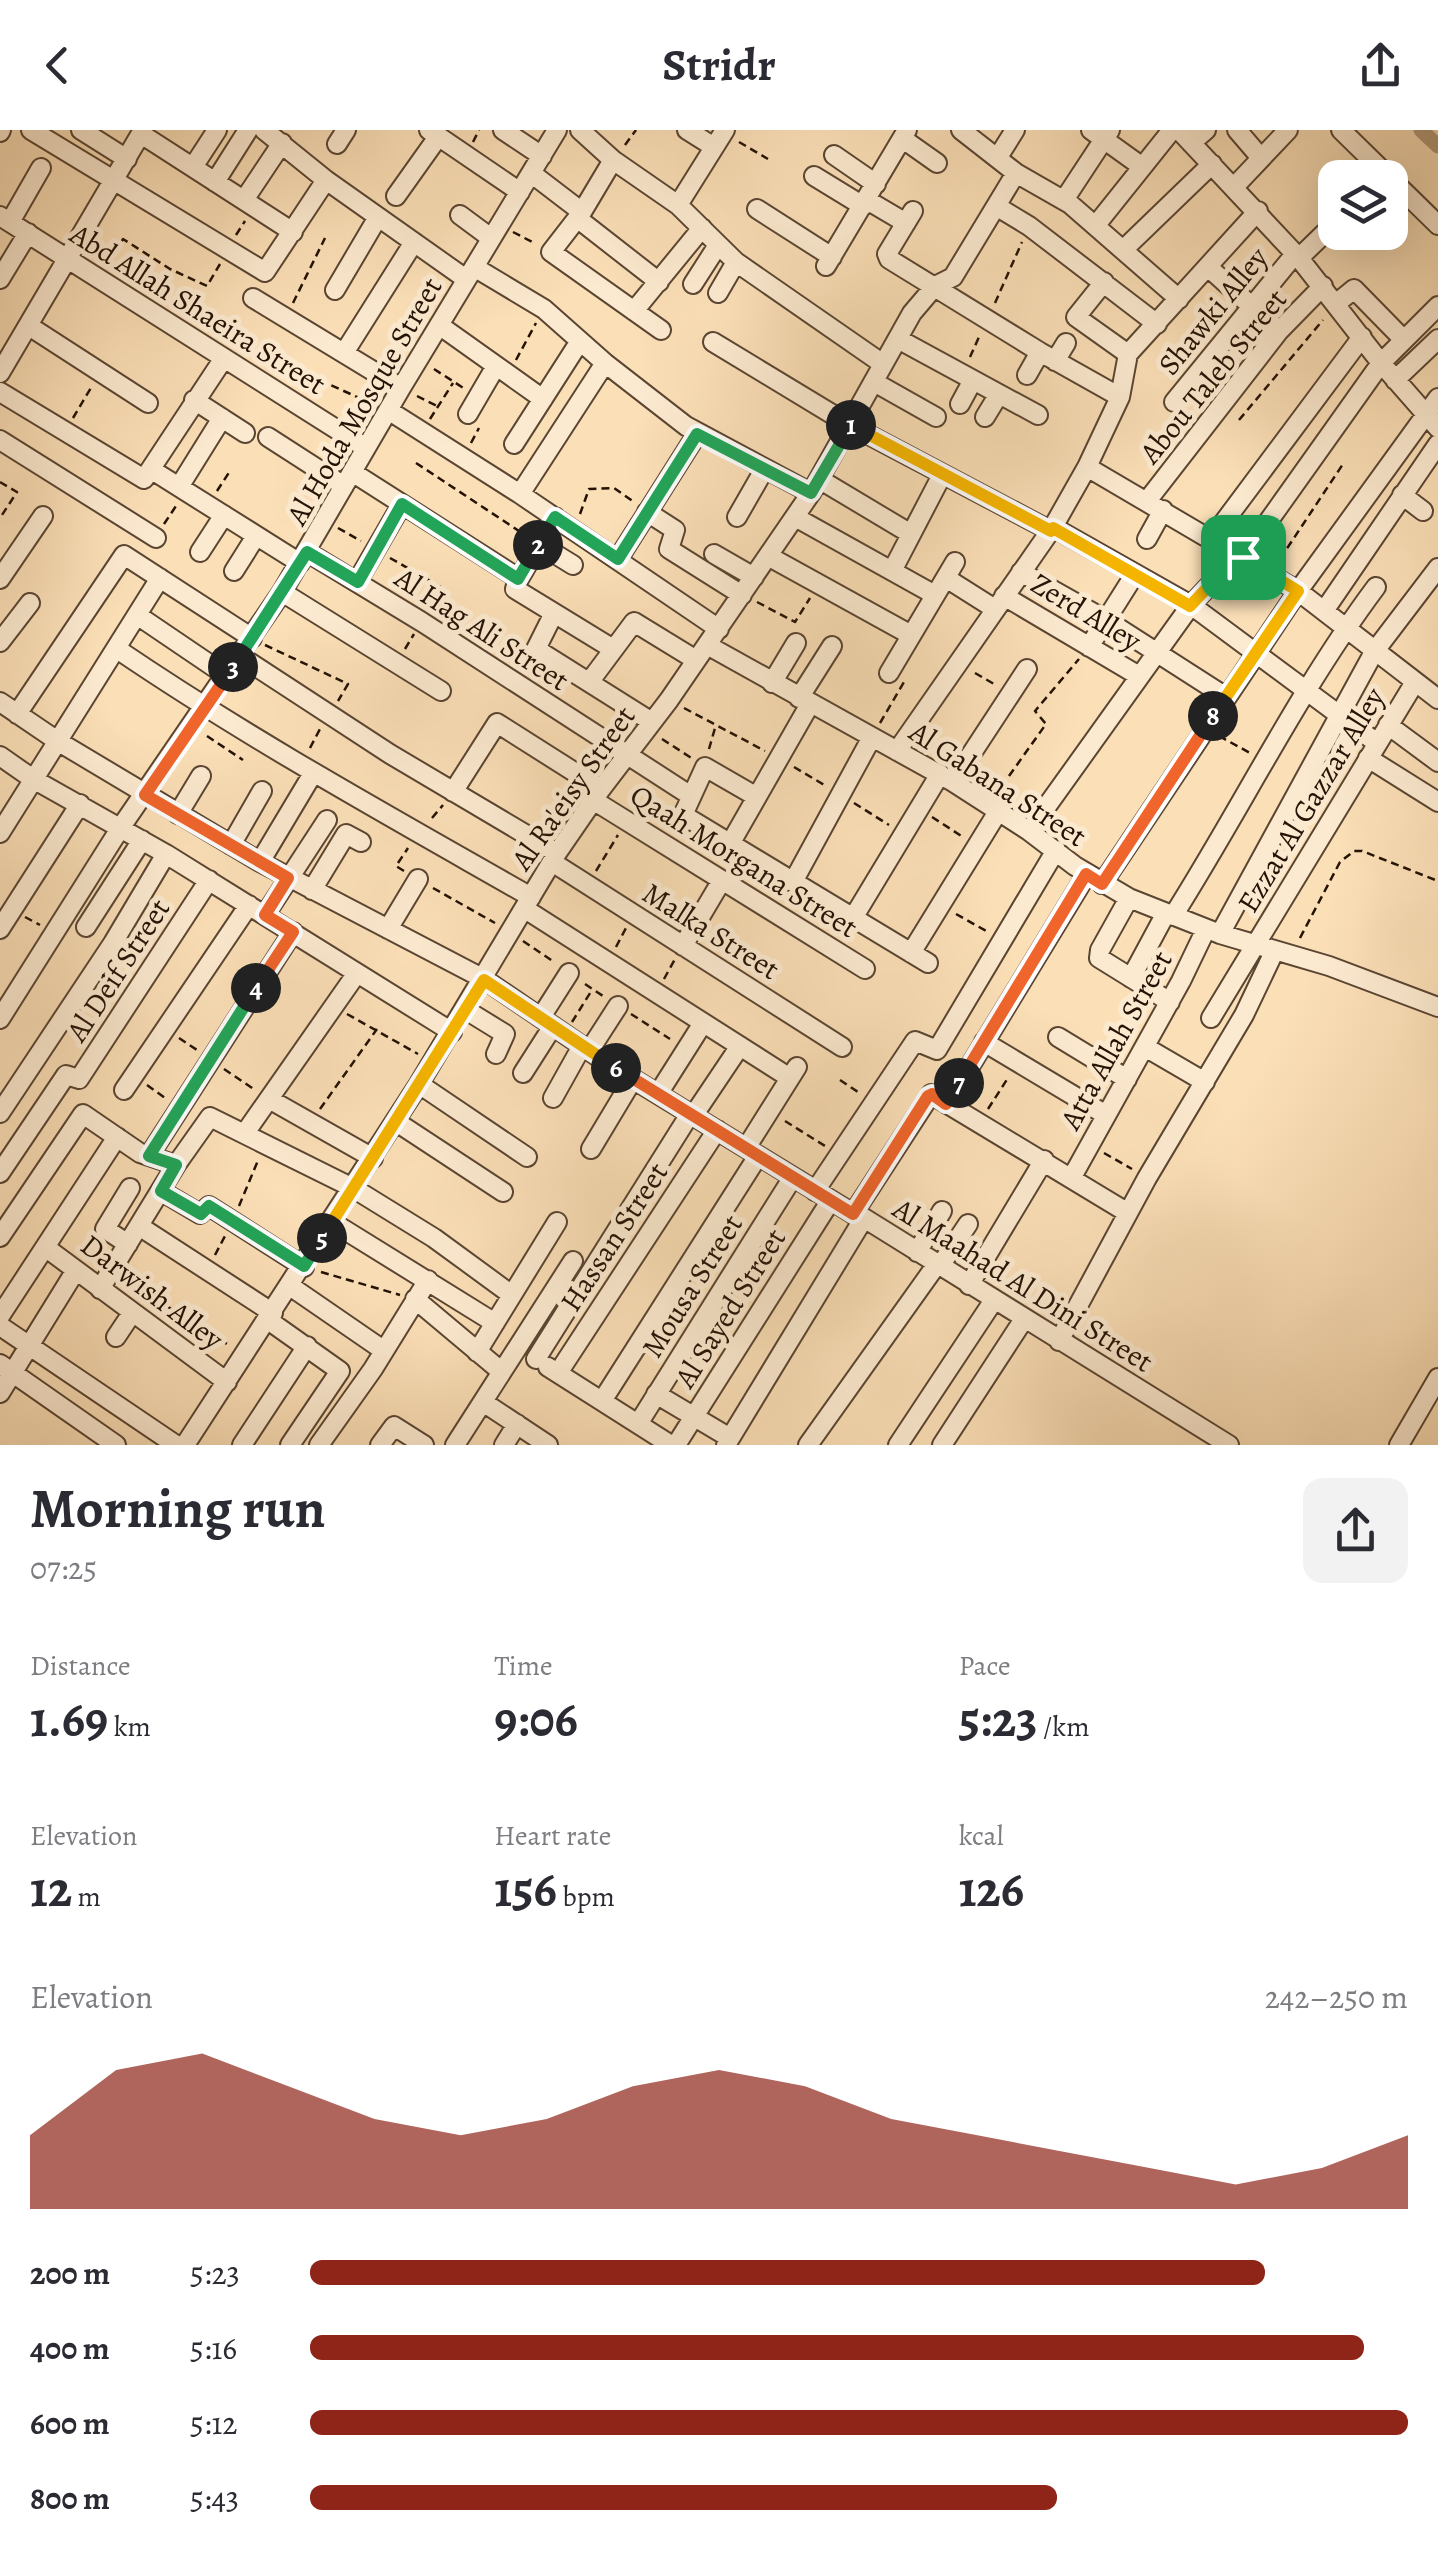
<!DOCTYPE html>
<meta charset="utf-8">
<style>
body{margin:0;font-family:Alegreya,serif;background:#f2f2f3;color:#2b2b33;height:100vh;display:flex;flex-direction:column;font-size:38px;white-space:nowrap}
*{box-sizing:border-box;margin:0}
p{font-size:32px;color:#7c7c81}
.icon{flex:none;width:55px;height:55px;fill:none;stroke:currentColor;stroke-width:2;stroke-linecap:round;stroke-linejoin:round}
.map{position:relative;height:1315px;overflow:hidden}
.details{display:flex;flex-direction:column;background:#fff;flex:1}
.details>*{flex:none}
.buttons{position:absolute;left:1318px;top:30px;display:grid;gap:20px}
.buttons a{display:grid;place-items:center;width:90px;height:90px;border-radius:20px;background:#fff;box-shadow:0 10px 40px #0002;font-size:50px}
.pin{position:absolute;display:grid;place-items:center;width:85px;height:85px;color:#fff;margin:-42px;border-radius:20px;box-shadow:0 5px 15px #0006}
.km{position:absolute;width:50px;height:50px;margin:-25px;border-radius:50%;background:#222;color:#fff;font-size:28px;line-height:50px;text-align:center}
.round{display:grid;place-items:center;flex:none;width:105px;height:105px;border-radius:20px;background:#f2f2f3}
.overview{display:flex;align-items:center;justify-content:space-between;height:170px;padding:0 30px}
h1{font-size:55px;font-weight:700;line-height:75px}
.figures{display:grid;grid-template-columns:repeat(3,1fr);gap:15px;height:170px;padding:10px 30px}
.figures div{display:grid;align-content:center}
.figures b{font-size:50px;font-weight:700}
.figures small{font-size:28px;font-weight:400}
.figures p{font-size:28px}
.chart{height:280px;padding:20px 30px}
.chart p{display:flex;justify-content:space-between}
.chart svg{width:100%;height:180px;margin-top:10px;fill:#8f2418;opacity:.7}
ul{padding:0 30px;list-style:none;font-size:32px}
li{display:grid;grid-template-columns:160px 120px 1fr;align-items:center;height:75px}
li i{height:25px;border-radius:12px;background:#8f2418}
header{display:flex;justify-content:space-between;align-items:center;height:130px;padding:0 30px;background:#fff;font-size:45px;font-weight:700}
.map>svg:first-child{display:block}
.lines{fill:none;stroke-linecap:round;stroke-linejoin:round}
.canal{stroke:#b2997a;stroke-width:15}
.street-casing{stroke:#5a4532;stroke-width:22}
.path{stroke:#241205;stroke-width:2.5;stroke-dasharray:8 5;stroke-linecap:butt}
.street{stroke:#fcead0;stroke-width:18}
.split-1-casing{stroke:#fff;stroke-width:20}
.split-2-casing{stroke:#fff;stroke-width:20}
.split-3-casing{stroke:#fff;stroke-width:20}
.split-4-casing{stroke:#fff;stroke-width:20}
.split-5-casing{stroke:#fff;stroke-width:20}
.split-6-casing{stroke:#fff;stroke-width:20}
.split-7-casing{stroke:#fff;stroke-width:20}
.split-8-casing{stroke:#fff;stroke-width:20}
.split-9-casing{stroke:#fff;stroke-width:20}
.split-1{stroke:#f5b400;stroke-width:12}
.split-2{stroke:#22a559;stroke-width:12}
.split-3{stroke:#22a559;stroke-width:12}
.split-4{stroke:#f0652b;stroke-width:12}
.split-5{stroke:#22a559;stroke-width:12}
.split-6{stroke:#f5b400;stroke-width:12}
.split-7{stroke:#f0652b;stroke-width:12}
.split-8{stroke:#f0652b;stroke-width:12}
.split-9{stroke:#f5b400;stroke-width:12}
.labels{text-anchor:middle;stroke-width:10;stroke-linejoin:round;paint-order:stroke}
.street-label{font-size:30px;fill:#241205;stroke:#fcead0}
</style>
<header><svg class="icon" aria-label="back" viewBox="0 0 24 24"><path d="M15 5l-7 7 7 7"/></svg>Stridr<svg class="icon" aria-label="share" viewBox="0 0 24 24"><path d="M12 15V3M7 8l5-5 5 5M5 13v7h14v-7"/></svg></header>
<div class="map">
<svg width="1438" height="1315" viewBox="0 0 1438 1315">
<rect width="100%" height="100%" fill="#fbdfb7"/>
<filter id="stains"><feTurbulence type="fractalNoise" baseFrequency=".002" numOctaves="4"/><feColorMatrix values="0 0 0 0 .2 0 0 0 0 .09 0 0 0 0 .02 0 0 0 .5 -.17"/></filter>
<radialGradient id="worn" r=".72"><stop offset=".6" stop-color="#630" stop-opacity="0"/><stop offset="1" stop-color="#630" stop-opacity=".3"/></radialGradient>
<g class="lines">
<path class="canal" d="M1421,0L1438,16"/>
<g class="street-casing">
<path id="street" d="M31,0L265,142L326,50
M81,0L127,29
M264,0L326,50L466,149
M429,0L520,62
M503,0L542,26
M580,0L613,30L678,75L736,132L883,234
M687,0L714,17
M961,0L1016,43L1070,74L1179,169
M1091,0L1141,36
M1179,0L1299,128L1381,233L1438,298
M1237,0L1261,28
M1341,0L1438,95
M0,2L1,0
M141,4L293,102
M903,9L937,33
M1191,13L1206,0
M337,14L346,0
M834,25L876,54
M998,27L1015,0
M613,30L582,82L551,122L661,200
M193,37L217,0
M531,43L582,82
M814,46L863,76
M215,52L248,0
M1235,56L1288,0
M396,66L438,7
M244,70L282,13
M867,70L906,93
M1064,70L1110,0
M678,75L725,0
M996,76L1029,96L1157,194
M757,79L832,127
M913,81L887,124L889,129L1040,222L1120,267
M460,85L491,108
M0,86L366,318
M577,88L659,152
M10,92L41,38
M1096,95L1172,0
M1124,119L1212,34
M1299,128L1335,93
M826,136L907,0
M474,137L544,179L605,233L686,296L811,363
M1208,137L1279,201
M0,149L28,103
M1104,152L1076,187L1128,224
M693,154L718,115
M335,160L378,87
M718,163L736,132
M253,168L401,258
M1337,173L1354,159L1404,210
M634,181L702,98
M439,195L543,269
M29,196L148,273
M898,209L1038,285
M713,212L850,295L1051,401
M344,223L414,112
M1055,231L1066,213
M0,243L143,0
M1027,245L1040,222
M1395,250L1438,209
M874,252L936,287
M0,262L144,349L224,228
M194,270L245,303
M1174,272L1295,124
M960,274L973,250
M388,280L520,364L719,499
M468,284L496,236
M985,287L999,264
M268,307L344,356
M0,310L156,408
M514,314L580,211
M1087,337L1298,461L1438,569
M152,340L300,433
M352,342L518,448L515,459L613,519
M819,349L911,404
M179,357L222,288
M520,364L605,233
M1402,365L1423,381
M1147,371L1279,201L1323,156
M647,382L675,400L669,419L742,465
M737,387L764,340
M795,387L935,465
M1053,397L1191,475L1377,613
M1212,408L1362,207
M1147,409L1163,380
M539,414L573,435
M200,422L224,385
M307,422L422,492L691,666
M714,424L754,447
M768,426L911,505
M1243,427L1381,233L1438,176
M618,429L697,304
M234,441L256,406
M892,441L942,345
M1021,442L1106,490L1226,567
M946,448L995,479
M0,449L43,386
M519,449L555,387
M357,452L402,374
M282,462L441,561
M1004,466L1139,546
M1324,481L1438,314
M554,483L536,519L652,592
M137,485L227,546
M0,512L30,473
M707,515L953,652L1029,701L1075,736L1129,768L1220,804L1329,836L1438,877
M1089,517L1135,444
M117,519C251,610 391,687 531,767
M240,526L390,624L557,723
M889,543L955,432
M590,551L634,492L696,530
M772,553L796,513
M799,568L832,516
M0,572L59,612L260,732L484,849L607,933L852,1083L864,1088L1229,1315
M17,584L124,425L252,508
M1388,595L1438,632
M1344,615L1355,597
M897,621L1053,397L1087,337L1120,267L1128,224L1258,81
M0,626L33,649L166,724L452,902
M1368,628L1438,672
M953,652L1027,539
M453,662L497,593L601,659
M757,667L705,637L683,685L928,833
M593,670L865,839
M178,684L201,646
M1029,701L1191,475L1239,424
M0,703L160,448
M730,714L810,574
M231,715L262,661
M260,732L312,645
M552,732L842,917
M793,752L872,607
M1102,754L1298,461L1438,268
M312,760L346,704L361,712
M1129,768L1100,820L1099,828L1170,872
M525,779L790,948
M265,785L327,690
M1173,786C1242,677 1299,560 1376,457
M853,788L940,644
M86,797L142,710
M0,799L80,674
M388,799L418,749
M1220,804L1374,522L1438,438
M683,816L722,750
M911,823L999,680
M1131,848L1166,783
M466,880L505,904L496,924
M541,887L569,843
M1211,888L1415,552
M0,889L121,697L282,462L401,258L557,0
M1058,907L1127,949
M984,912L1106,985
M1145,917L1205,952
M589,921L618,876
M523,943L553,896
M419,954L527,1027
M124,960L249,775
M658,964L703,893
M553,968L582,916
M269,969L373,1028
M947,974L1087,744
M0,983L113,813L166,724
M693,986L740,916
M395,991L503,1062
M245,1003L357,843
M746,1018L797,937
M591,1019L633,949
M149,1026L293,802
M0,1043L66,945L79,949L209,750
M1072,1047L1181,851L1206,799
M161,1061L200,1084L209,1076L304,1137
M815,1061L915,911L937,920L1056,720
M853,1084L931,964L1128,1083
M332,1092L495,1193
M139,1096L273,1183
M0,1107L83,984L140,1023L176,1035
M128,1114L105,1099L130,1058
M45,1117L227,1252
M917,1122L942,1081
M940,1136L968,1094
M969,1155L1044,1030
M290,1156L383,1220
M100,1159L176,1035L210,987L353,1058L434,1108L512,1165
M415,1169L502,1242
M0,1186L117,1007
M268,1190L340,1241L290,1315
M0,1196L176,1315
M116,1207L132,1183
M1059,1211L1147,1048L1244,885L1274,822
M477,1222L557,1092
M536,1229L690,984
M0,1234L116,1315
M548,1237L671,1315
M558,1243L717,1000
M0,1263L76,1140
M656,1264L730,1308
M602,1271L758,1026
M483,1272L548,1315
M638,1294L793,1047
M185,1315L419,954L557,723L601,659L669,570L811,363L912,183L935,156L953,147L1016,43
M242,1315L307,1216
M319,1315L373,1239L428,1150
M380,1315L394,1296L424,1315
M455,1315L573,1131
M504,1315L517,1294
M676,1315L831,1070
M726,1315L864,1088
M808,1315L937,1134
M898,1315L994,1170
M942,1315L1024,1189
M1399,1315L1438,1248"/>
</g>
<path class="path" d="M473,12L479,0
M739,12L768,29
M625,15L636,0
M513,102L536,114
M236,105L245,91
M109,134L123,109L170,139L207,156L220,134
M293,173L325,108
M995,173L1022,112
M970,227L979,207
M272,229L373,274
M516,230L536,193
M434,239L465,259
M417,266L437,276
M73,288L92,256
M430,289L453,253
M1239,290L1323,190
M471,313L479,298
M416,333L525,405
M0,352L17,362L0,388
M217,361L230,341
M580,384L589,359L614,358L634,372
M164,394L176,376
M338,398L361,411
M390,428L441,457
M1280,429L1343,334
M757,472L795,492L810,468
M265,515L348,554L338,571
M405,519L414,504
M975,543L994,554
M684,578L765,621
M880,593L904,552
M207,606L243,630
M1219,606L1252,624
M662,609L693,629
M310,618L320,599
M709,619L715,598
M794,637L826,656
M1009,646L1046,594L1035,581L1079,529
M854,673L889,695
M932,687L963,707
M432,688L443,675
M404,741L396,736L408,718
M596,741L618,705
M433,758L495,793
M956,784L988,802
M25,787L40,795
M1300,808L1340,732L1354,721H1362L1438,751
M523,811L554,832
M616,817L626,798
M664,849L675,829
M585,854L603,866
M347,884L418,924
M631,884L670,909
M572,892L592,860
M179,908L197,920
M224,939L255,960
M840,950L858,962
M147,955L165,968
M320,979L377,899
M988,979L1008,948
M785,991L825,1016
M1104,1023L1132,1039
M239,1076L259,1028
M215,1125L225,1106
M321,1142L400,1165
M165,1175L227,1214"/>
<use href="#street" class="street"/>
</g>
<g class="lines">
<g class="split-1-casing">
<path id="split-1" d="M851,295L1051,401L1053,398L1190,476L1239,424L1243,427"/>
</g>
<g class="split-2-casing">
<path id="split-2" d="M538,415L555,387L618,429L697,304L811,363L851,295"/>
</g>
<g class="split-3-casing">
<path id="split-3" d="M233,537L307,422L358,452L402,374L518,449L538,415"/>
</g>
<g class="split-4-casing">
<path id="split-4" d="M233,537L145,665L288,748L265,785L293,802L256,858"/>
</g>
<g class="split-5-casing">
<path id="split-5" d="M256,858L149,1026L176,1035L161,1061L201,1084L209,1076L304,1136L322,1108"/>
</g>
<g class="split-6-casing">
<path id="split-6" d="M322,1108L484,850L616,938"/>
</g>
<g class="split-7-casing">
<path id="split-7" d="M616,938L853,1084L928,966L932,964L946,974L959,953"/>
</g>
<g class="split-8-casing">
<path id="split-8" d="M959,953L1086,744L1102,754L1213,586"/>
</g>
<g class="split-9-casing">
<path id="split-9" d="M1213,586L1298,461L1243,427"/>
</g>
<use href="#split-1" class="split-1"/>
<use href="#split-2" class="split-2"/>
<use href="#split-3" class="split-3"/>
<use href="#split-4" class="split-4"/>
<use href="#split-5" class="split-5"/>
<use href="#split-6" class="split-6"/>
<use href="#split-7" class="split-7"/>
<use href="#split-8" class="split-8"/>
<use href="#split-9" class="split-9"/>
</g>
<g class="labels">
<g class="street-label">
<text transform="translate(198 179) rotate(32)" y="10">Abd Allah Shaeira Street</text>
<text transform="translate(1213 181) rotate(-51)" y="10">Shawki Alley</text>
<text transform="translate(1213 246) rotate(-51)" y="10">Abou Taleb Street</text>
<text transform="translate(364 271) rotate(-60)" y="10">Al Hoda Mosque Street</text>
<text transform="translate(1086 482) rotate(31)" y="10">Zerd Alley</text>
<text transform="translate(482 499) rotate(33)" y="10">Al Hag Ali Street</text>
<text transform="translate(998 654) rotate(33)" y="10">Al Gabana Street</text>
<text transform="translate(573 658) rotate(-55)" y="10">Al Ra'eisy Street</text>
<text transform="translate(1311 670) rotate(-59)" y="10">Ezzat Al Gazzar Alley</text>
<text transform="translate(744 731) rotate(32)" y="10">Qaah Morgana Street</text>
<text transform="translate(711 801) rotate(32)" y="10">Malka Street</text>
<text transform="translate(118 840) rotate(-57)" y="10">Al Deif Street</text>
<text transform="translate(1116 910) rotate(-61)" y="10">Atta Allah Street</text>
<text transform="translate(614 1107) rotate(-57)" y="10">Hassan Street</text>
<text transform="translate(1023 1155) rotate(32)" y="10">Al Maahad Al Dini Street</text>
<text transform="translate(692 1156) rotate(-58)" y="10">Mousa Street</text>
<text transform="translate(152 1162) rotate(37)" y="10">Darwish Alley</text>
<text transform="translate(730 1178) rotate(-58)" y="10">Al Sayed Street</text>
</g>
</g>
<rect width="100%" height="100%" filter="url(#stains)"/>
<rect width="100%" height="100%" fill="url(#worn)"/>
</svg>
<div class="buttons">
<a><svg class="icon" aria-label="layers" viewBox="0 0 24 24"><path d="M12 4l9 5-9 5-9-5zM3 14l9 5 9-5"/></svg></a>
</div>
<div class="pin" style="left:1243px;top:427px;background:#1e9e55"><svg class="icon" aria-label="arrive" viewBox="0 0 24 24"><path d="M6 21V4h12l-3 4 3 4H6"/></svg></div>
<b class="km" style="left:851px;top:295px">1</b>
<b class="km" style="left:538px;top:415px">2</b>
<b class="km" style="left:233px;top:537px">3</b>
<b class="km" style="left:256px;top:858px">4</b>
<b class="km" style="left:322px;top:1108px">5</b>
<b class="km" style="left:616px;top:938px">6</b>
<b class="km" style="left:959px;top:953px">7</b>
<b class="km" style="left:1213px;top:586px">8</b>
</div>
<section class="details">
<div class="overview"><div><h1>Morning run</h1><p>07:25</p></div><a class="round"><svg class="icon" aria-label="share" viewBox="0 0 24 24"><path d="M12 15V3M7 8l5-5 5 5M5 13v7h14v-7"/></svg></a></div>
<div class="figures">
<div><p>Distance</p><b>1.69<small> km</small></b></div>
<div><p>Time</p><b>9:06</b></div>
<div><p>Pace</p><b>5:23<small> /km</small></b></div>
</div>
<div class="figures">
<div><p>Elevation</p><b>12<small> m</small></b></div>
<div><p>Heart rate</p><b>156<small> bpm</small></b></div>
<div><p>kcal</p><b>126</b></div>
</div>
<div class="chart"><p><span>Elevation</span>242–250 m</p>
<svg viewBox="0 0 160 44" preserveAspectRatio="none"><path d="M0 44V26L10 10L20 6L30 14L40 22L50 26L60 22L70 14L80 10L90 14L100 22L110 26L120 30L130 34L140 38L150 34L160 26V44z"/></svg>
</div>
<ul>
<li><b>200 m</b>5:23<i style="width:87%"></i></li>
<li><b>400 m</b>5:16<i style="width:96%"></i></li>
<li><b>600 m</b>5:12<i style="width:100%"></i></li>
<li><b>800 m</b>5:43<i style="width:68%"></i></li>
</ul>
</section>
